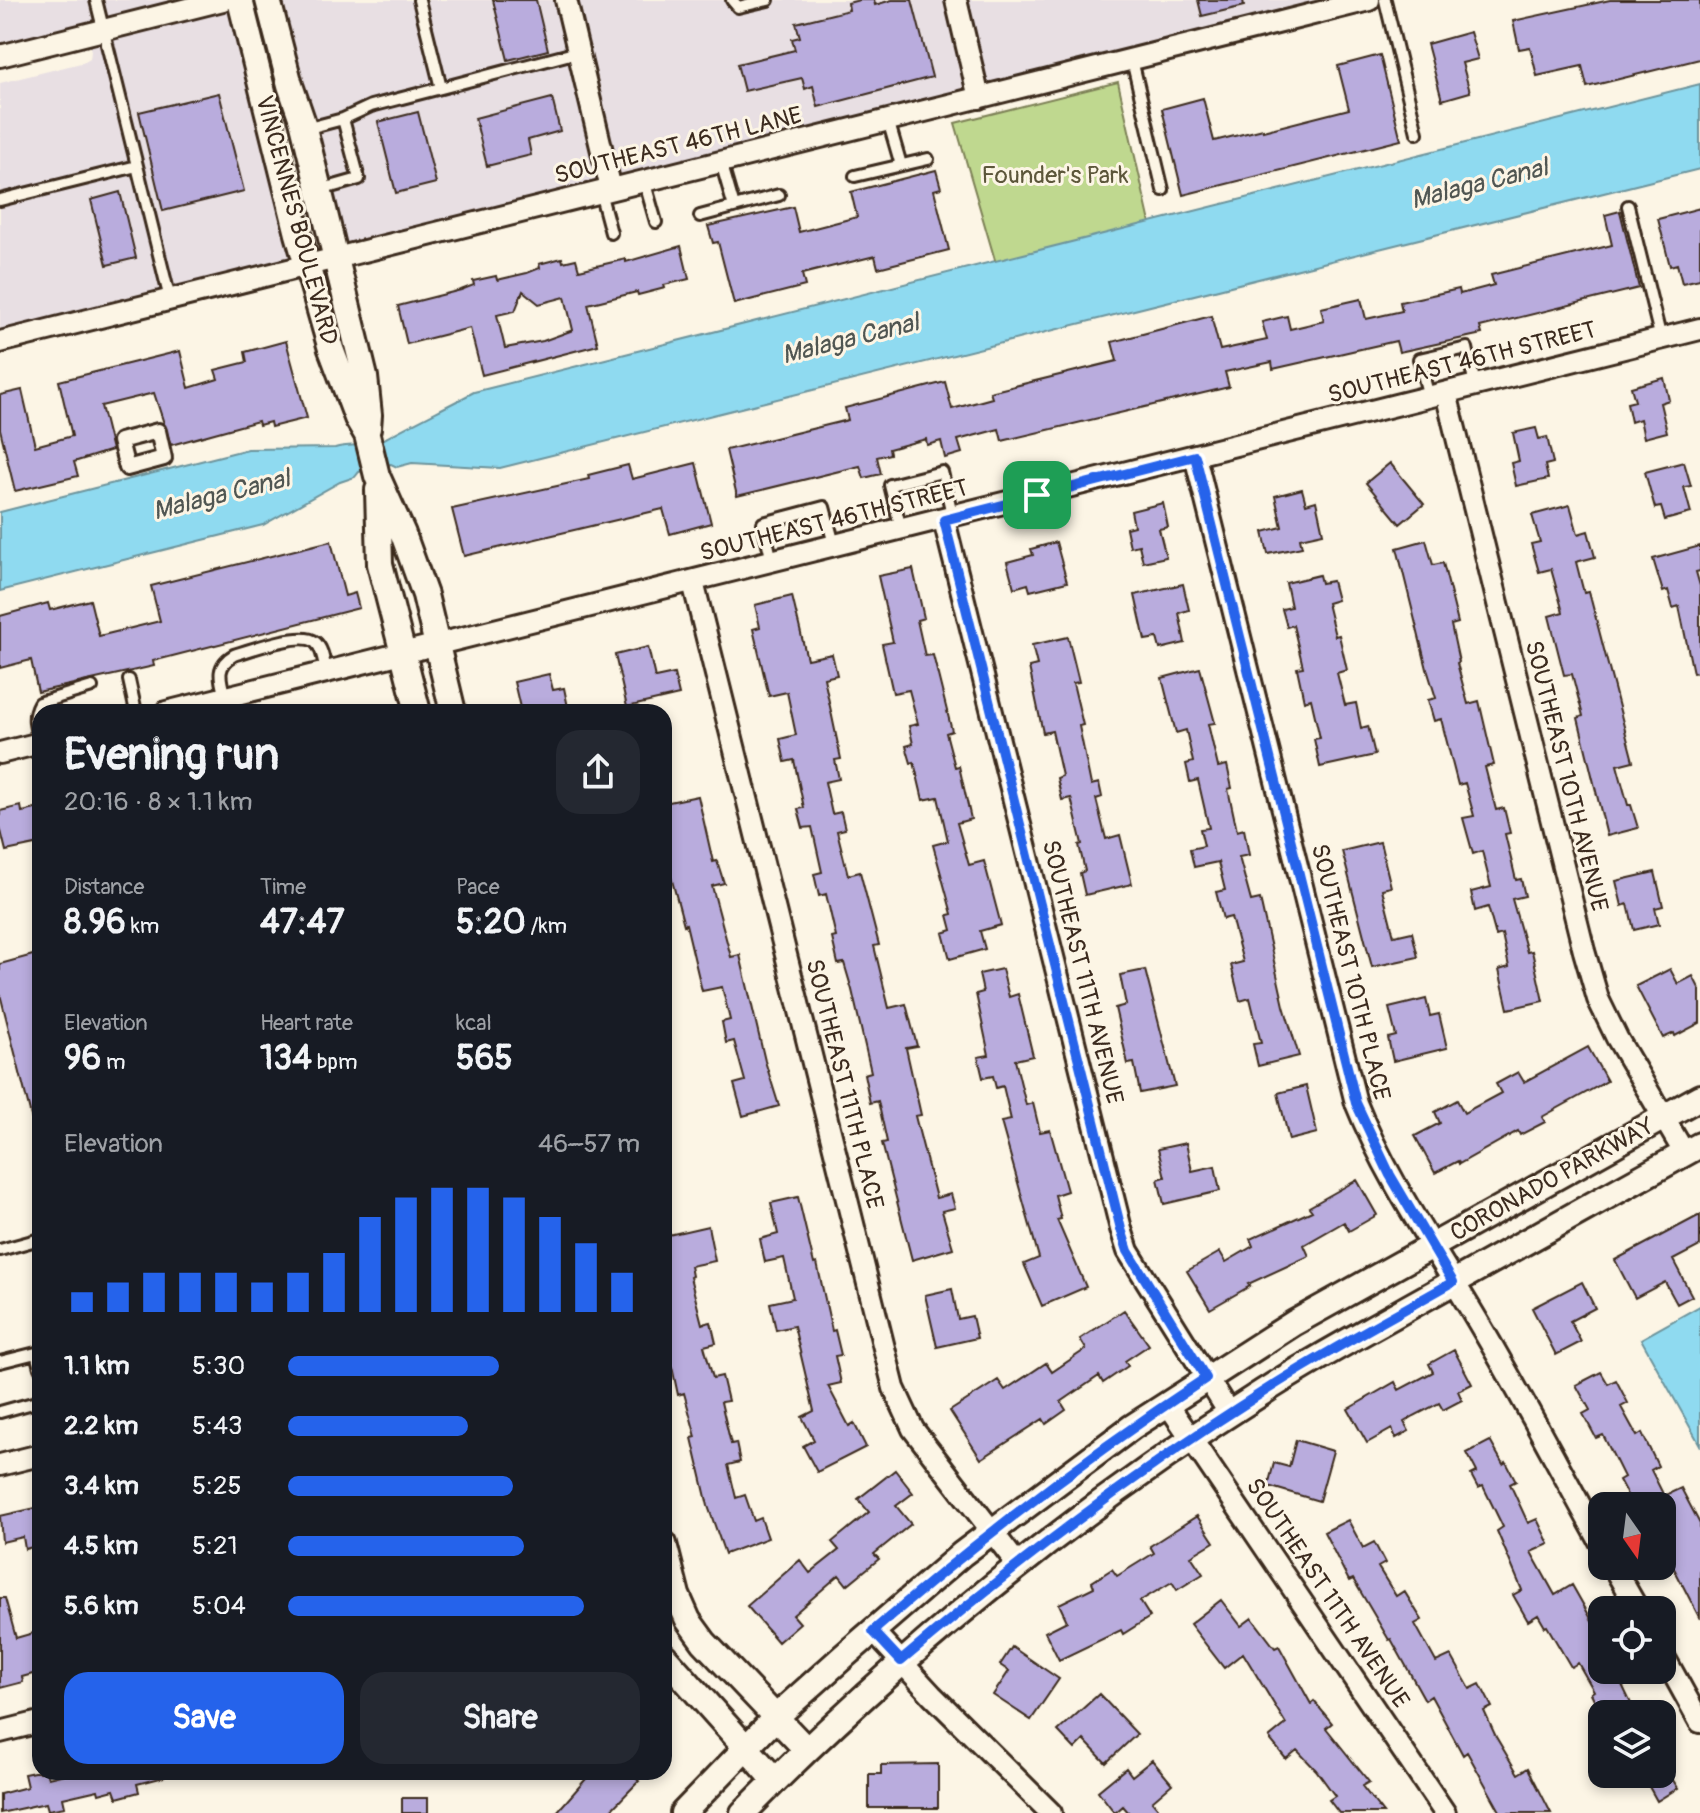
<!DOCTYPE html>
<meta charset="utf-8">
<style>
body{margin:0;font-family:Pangolin,sans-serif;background:#242831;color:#f1f3f6;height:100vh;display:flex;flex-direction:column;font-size:30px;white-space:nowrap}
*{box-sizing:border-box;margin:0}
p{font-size:26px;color:#9ea1a6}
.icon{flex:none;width:44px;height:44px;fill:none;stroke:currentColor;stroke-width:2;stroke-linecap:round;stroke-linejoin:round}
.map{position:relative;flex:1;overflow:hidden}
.drawer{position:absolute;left:32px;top:704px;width:640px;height:1076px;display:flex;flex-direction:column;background:#171b24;border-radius:24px;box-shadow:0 4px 12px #0003}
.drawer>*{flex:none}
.needle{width:52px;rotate:166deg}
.fabs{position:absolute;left:1588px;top:1492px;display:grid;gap:16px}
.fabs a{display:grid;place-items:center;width:88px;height:88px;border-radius:16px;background:#171b24;box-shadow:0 4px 12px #0003;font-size:40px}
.pin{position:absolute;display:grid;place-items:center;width:68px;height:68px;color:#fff;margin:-34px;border-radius:16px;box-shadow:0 4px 12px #0006}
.round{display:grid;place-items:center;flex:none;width:84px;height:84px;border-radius:24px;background:#242831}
.headline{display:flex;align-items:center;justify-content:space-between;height:136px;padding:0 32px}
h1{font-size:44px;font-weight:700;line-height:60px}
.stats{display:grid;grid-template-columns:repeat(3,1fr);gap:12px;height:136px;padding:8px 32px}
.stats div{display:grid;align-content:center}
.stats b{font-size:34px;font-weight:700}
.stats small{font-size:22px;font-weight:400}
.stats p{font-size:22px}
.chart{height:224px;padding:16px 32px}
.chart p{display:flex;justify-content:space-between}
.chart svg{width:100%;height:144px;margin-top:8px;stroke:#2563eb;stroke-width:6}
.action{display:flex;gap:16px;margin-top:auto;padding:16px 32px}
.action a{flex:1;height:92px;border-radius:24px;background:#2563eb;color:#fff;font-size:32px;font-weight:700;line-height:92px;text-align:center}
.action a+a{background:#242831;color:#f1f3f6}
ul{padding:0 32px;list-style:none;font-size:26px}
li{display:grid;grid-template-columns:128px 96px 1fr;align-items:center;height:60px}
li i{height:20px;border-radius:10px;background:#2563eb}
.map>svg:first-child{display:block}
.built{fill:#e8dfe3}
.green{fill:#bfd88f;stroke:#7d8156;stroke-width:2}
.water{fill:#8fdaf0;stroke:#6d949c;stroke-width:2}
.building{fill:#b9acdd;stroke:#3b2a1e;stroke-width:2;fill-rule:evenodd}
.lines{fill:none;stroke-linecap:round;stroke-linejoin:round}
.service-casing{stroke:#3b2a1e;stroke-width:16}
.pedestrian-casing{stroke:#3b2a1e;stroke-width:20}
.minor-casing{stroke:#3b2a1e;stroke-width:26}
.tertiary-casing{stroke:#3b2a1e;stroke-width:30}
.service{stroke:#fcf5e5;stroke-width:10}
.pedestrian{stroke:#fcf5e5;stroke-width:14}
.minor{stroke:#fcf5e5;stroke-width:20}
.tertiary{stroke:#fcf5e5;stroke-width:24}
.route-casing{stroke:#fff;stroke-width:16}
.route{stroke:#2563eb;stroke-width:10}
.labels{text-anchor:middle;stroke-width:6;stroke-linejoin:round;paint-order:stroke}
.street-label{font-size:24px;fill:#3b2a1e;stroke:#fcf5e5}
.park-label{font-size:24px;fill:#5c563a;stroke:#fcf5e5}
.water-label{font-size:26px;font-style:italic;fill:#505652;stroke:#fcf5e5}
</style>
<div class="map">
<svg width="1700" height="1813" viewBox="0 0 1700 1813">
<rect width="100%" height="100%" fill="#fcf5e5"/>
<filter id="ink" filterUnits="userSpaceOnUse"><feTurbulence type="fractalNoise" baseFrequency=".0125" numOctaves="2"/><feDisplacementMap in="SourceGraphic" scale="16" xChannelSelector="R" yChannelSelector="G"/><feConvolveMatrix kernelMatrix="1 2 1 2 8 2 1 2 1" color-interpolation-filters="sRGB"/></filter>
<g filter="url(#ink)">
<path class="built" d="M0,0H229L296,263L0,337V83L85,62L90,59L91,51L89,43L0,56Z
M278,0H1367L345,251Z"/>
<path class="green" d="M1118,82L1151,227L997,267L955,123Z"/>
<path class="water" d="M1700,84V169L500,468L412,463L397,467L391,464L359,472L355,477L340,482L263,525L0,591V512L248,449L335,448C350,443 369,448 384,439C413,423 444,408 474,392Z
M1700,1306V1445L1641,1339Z"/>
<path class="building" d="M493,0H536L548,50L508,60Z
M859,0H874L875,5L892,0H912L932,77L818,107L813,86L805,89L802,78L744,91L737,64L795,50L792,39L800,37L796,23L849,10L848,3Z
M1198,0H1243L1244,6L1202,16Z
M1610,0H1700V59L1587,87L1582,66L1537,76L1530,47L1519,49L1513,21Z
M1470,32L1478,59L1462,63L1470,92L1442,100L1427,44Z
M1380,55L1401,140L1183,195L1162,109L1203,98L1214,141L1263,129V131L1349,109L1338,66Z
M219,93L244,191L163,211L139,112Z
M552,98L560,131L528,140L531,155L487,166L475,118Z
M418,112L436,183L396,193L378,122Z
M936,170L941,188L934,190L949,250L878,268L875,256L802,274L805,286L734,304L718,242L713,243L708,226L793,207L799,232L857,217L851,192Z
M120,192L136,258L107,265L91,200Z
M1700,208V279L1682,283L1677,264L1670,266L1658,219Z
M1620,211L1639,288L1480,327L1482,334L1399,352L1396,341L1273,369L1272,362L1225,372L1229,387L1002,441L999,429L958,440L962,453L945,458L941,441L927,445L926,439L889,449L890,454L877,457L881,474L864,478L860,466L737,496L726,450L848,420L845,408L945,382L952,409L992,398L990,392L1117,361L1112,342L1211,316L1220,350L1267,340L1262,322L1287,316L1290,329L1324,321L1321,308L1361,299L1366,319L1402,311L1400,302L1459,289L1460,294L1494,285L1491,275L1612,245L1605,215Z
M681,246L689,279L664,285L665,288L638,295L637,292L588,304L598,345L482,375L470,328L407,344L398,306L461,290L474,285L473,281L496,276L497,280L527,273L540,268L539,264L562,258L563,262L576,259L579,270L626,259V262ZM523,291L539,304L565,297L573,330L543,341L505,348L497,315L515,311Z
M286,341L307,418L271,427L270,422L259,425L258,421L171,445L154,393L101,406L112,450L74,462L78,476L15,491L0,429V395L22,390L35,446L72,436L59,381L180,351L189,388L218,379L215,370L247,362L245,352Z
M1664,378L1669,400L1660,403L1667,432L1644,438L1640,419L1631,422L1627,403L1635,401L1631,387Z
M1536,428L1539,439L1547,437L1553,463L1545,465L1548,479L1516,486L1511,463L1519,461L1513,433Z
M1684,462L1691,486L1684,487L1691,513L1665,520L1661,507L1655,508L1645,472Z
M696,463L711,523L670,534L663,509L464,556L452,509L589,479L588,475L628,465L632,479Z
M1390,463L1424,504L1400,524L1366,483Z
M1302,489L1306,504L1316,501L1323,533L1300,538L1302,547L1268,554L1263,532L1282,527L1275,496Z
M1163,503L1168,527L1159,529L1166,557L1143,562L1139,545L1130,547L1126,528L1134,526L1131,511Z
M1570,505L1578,534L1588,531L1595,557L1576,562L1584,593L1589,592L1633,761L1617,765L1628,805H1631L1638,828L1607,836L1578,718L1583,716L1572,674L1564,675L1549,616L1563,612L1551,569L1539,572L1531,544L1540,542L1532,515Z
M1426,540L1433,565L1443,563L1458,623L1451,625L1459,662L1457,663L1468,704L1479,701L1494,765L1485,767L1496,810L1504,808L1510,833L1505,834L1516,880L1521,879L1525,896L1512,899L1527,952L1532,951L1543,1001L1508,1009L1499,970L1509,967L1502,934L1496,936L1488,907L1475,911L1471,892L1491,887L1482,851L1473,854L1463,818L1474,816L1465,783L1458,785L1441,719L1434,721L1428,700L1436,698L1427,669L1397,548Z
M331,541L345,596L355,593L359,608L153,661L154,666L38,692L31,660L0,668V616L48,603L50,610L90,600L99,636L160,621L151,586Z
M1056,542L1067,582L1030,591L1028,584L1014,588L1007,562L1033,555L1031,549Z
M1700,546V571L1696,572L1700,586V672L1693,673L1679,606L1673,608L1668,590L1663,592L1653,559Z
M913,569L924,618L917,620L925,656L933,655L952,731L946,733L955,767L959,766L971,819L957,823L969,865L984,861L1001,925L980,931L985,949L950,959L943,933L952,930L948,915L952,914L933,845L948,841L938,797L923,800L914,762L911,763L906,746L913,744L909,726L918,724L909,690L893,693L882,644L893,642L878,576Z
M1319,575L1321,583L1332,581L1337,600L1327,603L1335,636L1339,635L1347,670L1337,673L1345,705L1356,703L1361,728L1368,726L1375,755L1320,767L1314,739L1320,738L1311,699L1304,701L1297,668L1303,667L1293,625L1287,627L1282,609L1291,607L1286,583Z
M1183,584L1189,610L1179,613L1185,643L1160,649L1157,638L1145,640L1135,595Z
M792,596L807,659L832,654L837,675L824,678L841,759L835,760L839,779L825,782L832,814L841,812L845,829L837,831L848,875L860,872L879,945L874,946L889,1008L906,1004L917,1046L906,1048L921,1115L915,1116L936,1198L951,1194L955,1208L942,1211L953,1248L912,1260L882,1143L887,1142L878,1101L870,1103L864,1074L871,1072L852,990L844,963L838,964L832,938L836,937L826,894L819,896L814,874L822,872L812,827L803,828L798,809L804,808L794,760L785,762L780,739L796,735L787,692L769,696L753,629L760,627L755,605Z
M1068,637L1079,682L1073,683L1083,725L1079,726L1091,785L1099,783L1102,797L1096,799L1106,839L1120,835L1132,884L1085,895L1080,873L1085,871L1079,845L1082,844L1071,798L1062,800L1057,778L1062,776L1052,731L1043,733L1029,667L1037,665L1032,645Z
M648,647L655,678L674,674L679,695L627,707L615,655Z
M1200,668L1215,723L1208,724L1218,767L1227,765L1232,788L1228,789L1237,831L1244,829L1249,855L1239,857L1251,901L1260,899L1284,1006L1299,1056L1258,1066L1253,1044L1261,1043L1250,998L1240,1001L1231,965L1243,962L1231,917L1223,919L1216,892L1225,890L1218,862L1194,867L1190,849L1204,846L1200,829L1209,828L1198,780L1190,782L1186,764L1193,762L1186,730L1176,733L1162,678Z
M549,674L553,690L564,688L569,712H521L514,682Z
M698,796L713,862L717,861L724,883L712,886L731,957L740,955L765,1061L779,1106L743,1116L734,1084L745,1081L734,1041L726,1043L722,1022L730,1020L722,987L702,991L686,924L684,925L670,873L664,839V803Z
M21,806L22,812L40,808V844L6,851L0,827V811Z
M1380,842L1391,887L1382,889L1394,936L1412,932L1418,957L1372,967L1342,851Z
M1655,872L1663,906L1655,908L1659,924L1634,930L1628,904L1622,906L1616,881Z
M40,953V1131L35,1132L0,994V964Z
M1002,969L1009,997L1018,994L1033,1056L1015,1060L1026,1105L1033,1103L1040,1132L1050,1130L1067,1191L1055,1195L1061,1219L1057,1220L1086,1287L1042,1306L1024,1264L1039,1258L1001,1122L1011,1120L1003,1086L996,1088L993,1076L983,1078L978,1057L989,1055L976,994L983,992L979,974Z
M1670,969L1678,984L1693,976L1700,990V1023L1675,1036L1674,1033L1663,1038L1636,986Z
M1145,970L1175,1086L1140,1093L1134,1063L1128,1064L1115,1008L1126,1005L1120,975Z
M1426,999L1430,1016L1439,1014L1447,1048L1393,1061L1388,1038L1396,1036L1389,1008Z
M1588,1047L1607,1081L1542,1117L1545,1122L1520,1135L1518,1131L1459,1164L1458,1161L1435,1173L1415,1136L1440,1123L1435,1112L1457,1100L1464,1113L1501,1093L1496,1084L1518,1072L1524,1082Z
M1306,1086L1317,1133L1289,1140L1278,1093Z
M1186,1143L1192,1171L1215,1166L1220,1191L1164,1204L1158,1179L1165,1177L1158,1149Z
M1357,1180L1377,1215L1349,1231L1344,1222L1304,1245L1309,1256L1248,1284L1250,1286L1210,1309L1187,1271L1220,1252L1226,1262L1253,1246L1250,1239L1312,1211L1309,1207Z
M798,1197L814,1264L817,1263L832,1331L835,1330L841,1355L835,1356L841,1383L828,1386L849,1426L854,1423L866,1447L817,1472L803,1446L814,1440L802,1417L814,1411L794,1326L776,1330L770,1303L793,1298L784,1258L765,1262L760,1239L778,1234L771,1203Z
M1700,1215V1246L1673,1260L1692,1296L1677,1304L1665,1282L1635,1298L1615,1260Z
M708,1226L715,1261L690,1266L692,1276L690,1277L702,1324L711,1322L716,1343L704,1346L713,1378L722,1376L728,1401L721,1402L731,1444L736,1443L740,1462L728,1465L736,1498L745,1495L754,1521L761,1518L768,1538L725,1554L708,1506L692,1438L696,1437L684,1393L678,1395L664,1329V1236Z
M1582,1282L1595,1308L1570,1321L1581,1342L1556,1355L1532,1308Z
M952,1289L958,1319L972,1316L977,1338L937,1347L925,1295Z
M1124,1310L1149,1345L1125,1361L1128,1366L1103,1383L1099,1376L1061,1402L1066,1410L1046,1424L1043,1419L981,1459L950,1411L998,1380L1005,1390L1046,1363L1052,1372L1086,1349L1080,1339Z
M1454,1350L1472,1384L1458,1391L1462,1400L1443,1410L1439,1403L1414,1416L1404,1422L1409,1431L1396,1438L1392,1429L1367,1443L1348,1409L1395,1382L1399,1390L1433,1372L1429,1364Z
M1601,1372L1608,1384L1616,1380L1628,1403L1621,1407L1637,1436L1642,1433L1658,1466L1651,1470L1664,1496L1681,1488L1700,1524V1619L1662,1545V1506H1633L1619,1480L1624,1477L1603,1435L1596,1438L1583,1414L1590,1410L1576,1385Z
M1296,1440L1333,1451L1319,1501L1268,1486L1274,1463L1289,1467Z
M1490,1441L1503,1464L1506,1462L1516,1481L1510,1484L1528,1523L1537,1519L1549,1544L1531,1552L1555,1595L1572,1585L1602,1638V1670H1615L1636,1714H1601L1591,1693L1594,1691L1578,1663L1571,1667L1547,1626L1545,1627L1538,1615L1528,1621L1513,1595L1522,1590L1497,1531L1503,1527L1483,1486L1478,1488L1471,1475L1477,1472L1467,1453Z
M895,1470L913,1493L896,1506L911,1524L874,1554L879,1559L847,1585L839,1575L793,1615L800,1623L778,1642L747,1606L800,1560L810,1573L839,1550L832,1542L869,1512L858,1499Z
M40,1507V1545L25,1549L23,1537L2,1542L0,1516Z
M1197,1516L1214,1542L1191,1556L1203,1574L1177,1590L1172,1582L1140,1601L1150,1617L1123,1634L1121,1630L1059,1660L1045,1632L1067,1621L1059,1604L1094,1587L1092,1582L1112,1569L1117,1576L1154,1553L1150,1546Z
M1348,1520L1363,1548L1374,1542L1385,1563L1378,1567L1396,1596L1404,1591L1422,1620L1415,1624L1436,1662L1451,1655L1470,1689L1480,1684L1492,1707L1484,1711L1496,1737L1518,1774L1528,1768L1551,1813H1501L1467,1752L1463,1755L1431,1696L1425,1700L1391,1639L1389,1640L1353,1579L1349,1581L1324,1532Z
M0,1598H5L16,1638L40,1631V1672L22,1677L23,1682L0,1688Z
M1221,1600L1241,1626L1252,1618L1275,1648L1279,1646L1311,1704L1314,1701L1332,1723L1326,1728L1369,1782L1362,1786L1383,1813H1339L1329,1800L1335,1796L1316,1770L1297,1750L1286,1759L1269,1738L1286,1724L1243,1653L1224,1668L1190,1624Z
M1012,1647L1059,1679L1031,1720L993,1695L1009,1671L1000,1665Z
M1099,1694L1137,1734L1106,1763L1084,1740L1075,1749L1058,1731Z
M1152,1760L1172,1784L1152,1801L1162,1813H1129L1123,1806L1115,1813L1098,1791L1126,1768L1132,1776Z
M938,1764V1808H869V1774H881V1765Z
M34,1772H46L48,1778L73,1772H163L164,1777L137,1784L139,1792L117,1798L114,1790L99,1794L98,1790L63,1798L65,1807L48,1810L46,1803L0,1813V1794L27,1787L24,1774Z
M592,1772H629L639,1781L608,1813H556Z
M1642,1774H1669L1678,1788L1657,1801Z
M402,1798H428V1813H402Z"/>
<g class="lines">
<g class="service-casing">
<path id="service" d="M96,0L170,299
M419,0L441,88L578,52
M732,0L738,7L768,0
M1385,0L1417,133
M1132,60L1163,190
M888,120L901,165
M305,129L343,119L371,106L441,88
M721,162L734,207
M855,176L928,159
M644,180L656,222
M320,190L359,179L343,119
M600,192L611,233
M0,200L137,166
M1628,206L1661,339
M700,216L779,195
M1429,397L1419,359L1467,348L1475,385
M901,529L890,485L942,472L953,518
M772,561L763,523L824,507L834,544
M129,680L136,712
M225,697C220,679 215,666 234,655C250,650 302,631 315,642C323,648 324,663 326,672
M40,744C36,729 31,717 39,703L92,687
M0,1250L40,1239
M36,1353L40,1368
M0,1362L40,1352
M0,1412L40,1401"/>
</g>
<g class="pedestrian-casing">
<path id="pedestrian" d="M158,431L164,458L127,468L120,441Z"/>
</g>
<g class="minor-casing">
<path id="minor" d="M566,0L611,189
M956,0L979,98
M0,56L223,0
M0,342L1369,0
M1446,393L1584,951L1598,999L1617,1038L1685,1154
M1195,456L1356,1103C1384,1173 1426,1235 1465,1300C1514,1380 1557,1464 1602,1545
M944,520L1121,1229L1128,1251L1229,1413
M693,582L894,1388L913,1429L1018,1565
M166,712L1700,329
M0,753L40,743
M1167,1403L1445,1813
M0,1465L40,1455
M1613,1566L1638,1610
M873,1631L932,1695L1051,1813
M1662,1653L1700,1722
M0,1732L40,1722"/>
</g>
<g class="tertiary-casing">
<path id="tertiary" d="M240,0L298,234L331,349L357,418L367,435L377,476L403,534L425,595L453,712
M268,0L290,85L302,120L365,377L369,415L368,428
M378,490L380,564L418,712
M664,1544L677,1595L688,1620L704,1642L806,1749
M664,1656L775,1780
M683,1813L777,1716L844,1656L962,1554L1132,1427L1294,1323L1700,1097
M743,1813C901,1653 1073,1512 1263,1392C1310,1361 1360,1335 1409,1307C1506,1252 1603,1199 1700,1145"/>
</g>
<use href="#service" class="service"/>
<use href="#pedestrian" class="pedestrian"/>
<use href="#minor" class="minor"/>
<use href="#tertiary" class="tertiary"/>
</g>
</g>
<g class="lines" filter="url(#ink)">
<g class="route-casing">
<path id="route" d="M1195,456L1356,1103L1390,1175L1453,1282C1390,1318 1325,1352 1263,1392C1136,1472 1016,1563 901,1661L873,1631C979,1539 1089,1455 1206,1378L1128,1251L1121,1229L944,520Z"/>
</g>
<use href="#route" class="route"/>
</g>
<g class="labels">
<g class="street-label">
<text transform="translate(678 145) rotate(-14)" y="8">SOUTHEAST 46TH LANE</text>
<text transform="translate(297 220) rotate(75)" y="8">VINCENNES BOULEVARD</text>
<text transform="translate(1462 362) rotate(-14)" y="8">SOUTHEAST 46TH STREET</text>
<text transform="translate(834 520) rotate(-14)" y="8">SOUTHEAST 46TH STREET</text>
<text transform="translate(1567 776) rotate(76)" y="8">SOUTHEAST 10TH AVENUE</text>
<text transform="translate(1083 972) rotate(76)" y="8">SOUTHEAST 11TH AVENUE</text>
<text transform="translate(1351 972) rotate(76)" y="8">SOUTHEAST 10TH PLACE</text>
<text transform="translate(845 1084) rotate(76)" y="8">SOUTHEAST 11TH PLACE</text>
<text transform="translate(1552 1179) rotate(-29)" y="8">CORONADO PARKWAY</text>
<text transform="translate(1328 1593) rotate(56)" y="8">SOUTHEAST 11TH AVENUE</text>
</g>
<g class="park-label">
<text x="1055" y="183">Founder's Park</text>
</g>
<g class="water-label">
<text transform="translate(1479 183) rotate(-14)" y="9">Malaga Canal</text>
<text transform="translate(850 338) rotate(-14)" y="9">Malaga Canal</text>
<text transform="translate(221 494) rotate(-14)" y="9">Malaga Canal</text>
</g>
</g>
</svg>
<div class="fabs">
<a><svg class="needle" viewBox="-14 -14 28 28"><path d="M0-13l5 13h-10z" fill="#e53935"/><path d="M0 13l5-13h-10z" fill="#9ea1a6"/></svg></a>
<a><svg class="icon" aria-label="locate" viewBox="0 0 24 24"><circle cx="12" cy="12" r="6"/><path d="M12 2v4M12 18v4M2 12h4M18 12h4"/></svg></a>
<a><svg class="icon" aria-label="layers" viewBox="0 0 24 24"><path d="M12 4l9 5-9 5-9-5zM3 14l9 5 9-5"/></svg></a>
</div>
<div class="pin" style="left:1037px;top:495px;background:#1e9e55"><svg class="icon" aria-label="arrive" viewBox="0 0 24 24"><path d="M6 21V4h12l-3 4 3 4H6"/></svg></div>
<section class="drawer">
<div class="headline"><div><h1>Evening run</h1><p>20:16 · 8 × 1.1 km</p></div><a class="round"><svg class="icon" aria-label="share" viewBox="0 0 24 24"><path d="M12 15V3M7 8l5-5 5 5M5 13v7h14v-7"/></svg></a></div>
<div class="stats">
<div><p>Distance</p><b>8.96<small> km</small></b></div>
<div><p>Time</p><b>47:47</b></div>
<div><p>Pace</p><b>5:20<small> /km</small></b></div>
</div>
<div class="stats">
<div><p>Elevation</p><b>96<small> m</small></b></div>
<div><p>Heart rate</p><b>134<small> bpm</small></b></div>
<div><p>kcal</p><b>565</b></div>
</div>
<div class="chart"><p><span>Elevation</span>46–57 m</p>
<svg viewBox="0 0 160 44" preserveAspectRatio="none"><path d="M5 44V38M15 44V35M25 44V32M35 44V32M45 44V32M55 44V35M65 44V32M75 44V26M85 44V15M95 44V9M105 44V6M115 44V6M125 44V9M135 44V15M145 44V23M155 44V32"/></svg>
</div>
<ul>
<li><b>1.1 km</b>5:30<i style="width:60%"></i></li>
<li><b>2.2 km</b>5:43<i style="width:51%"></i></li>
<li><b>3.4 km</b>5:25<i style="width:64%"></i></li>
<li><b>4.5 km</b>5:21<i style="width:67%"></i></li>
<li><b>5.6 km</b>5:04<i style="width:84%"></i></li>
</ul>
<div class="action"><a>Save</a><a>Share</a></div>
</section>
</div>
